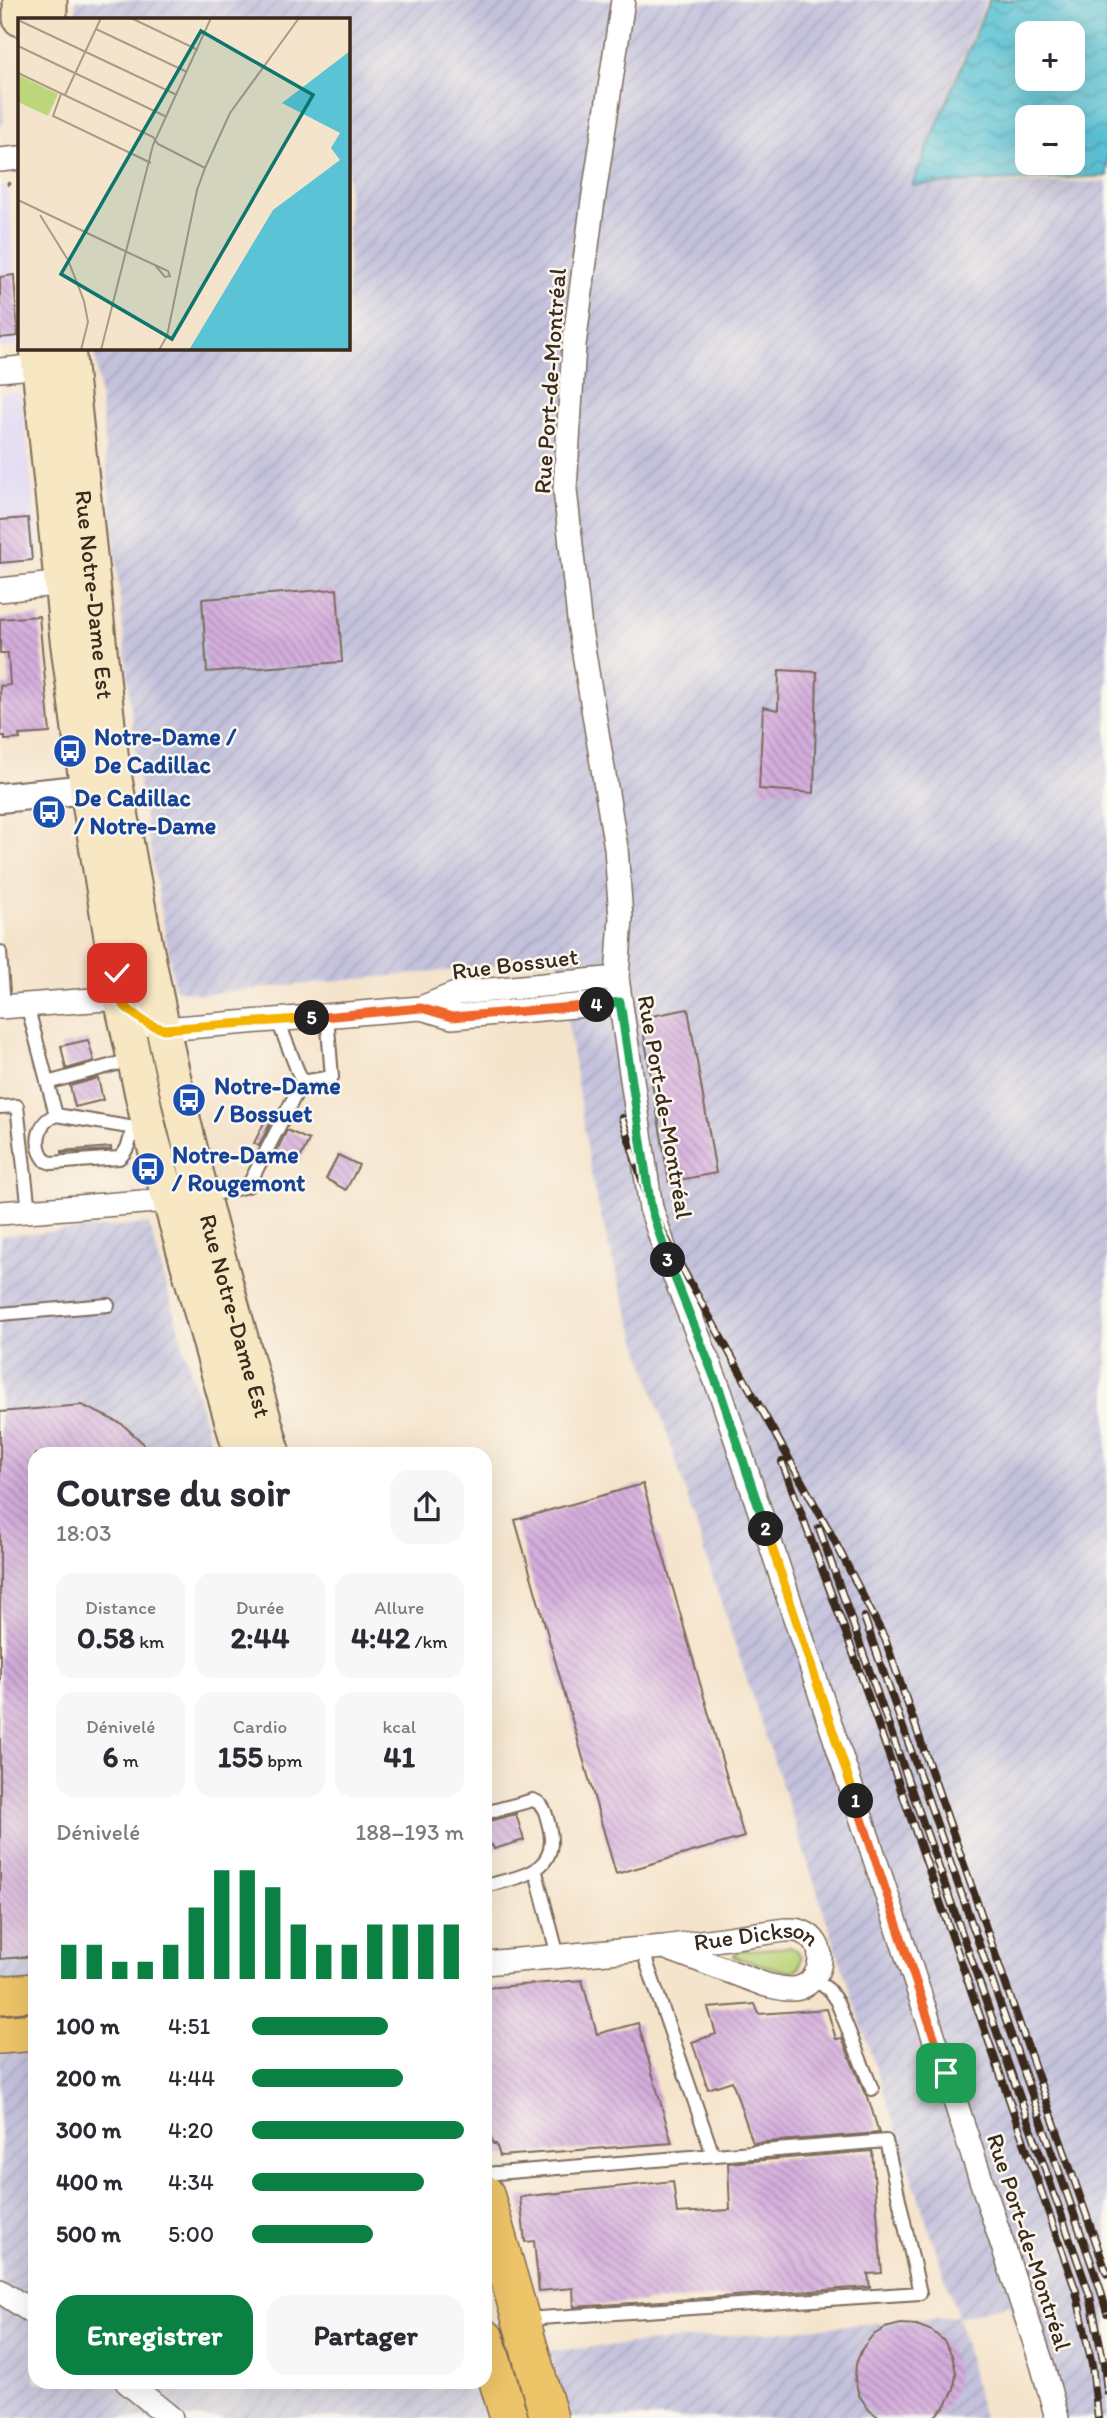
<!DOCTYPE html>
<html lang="fr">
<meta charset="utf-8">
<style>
body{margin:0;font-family:Itim,sans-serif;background:#f7f7f7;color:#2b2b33;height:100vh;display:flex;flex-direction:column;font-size:26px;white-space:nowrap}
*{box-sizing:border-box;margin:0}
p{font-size:23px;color:#7c7c81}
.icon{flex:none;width:38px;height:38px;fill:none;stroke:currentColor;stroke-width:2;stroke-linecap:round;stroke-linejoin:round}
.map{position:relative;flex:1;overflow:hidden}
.details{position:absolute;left:28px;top:1447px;width:464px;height:942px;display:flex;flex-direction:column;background:#fff;border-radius:21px;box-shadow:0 7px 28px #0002}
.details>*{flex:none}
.buttons{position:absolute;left:1015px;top:21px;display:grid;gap:14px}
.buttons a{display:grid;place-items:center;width:70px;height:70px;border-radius:14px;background:#fff;box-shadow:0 7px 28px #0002;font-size:35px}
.pin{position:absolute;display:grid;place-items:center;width:60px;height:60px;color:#fff;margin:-30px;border-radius:14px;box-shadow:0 4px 10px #0006}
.km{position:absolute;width:35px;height:35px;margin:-18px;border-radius:50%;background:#222;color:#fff;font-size:19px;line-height:35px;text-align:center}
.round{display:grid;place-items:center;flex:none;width:74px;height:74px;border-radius:21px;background:#f7f7f7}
.head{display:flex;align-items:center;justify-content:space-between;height:119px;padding:0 28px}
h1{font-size:38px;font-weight:700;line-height:52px}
.metrics{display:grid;grid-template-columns:repeat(3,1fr);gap:10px;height:119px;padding:7px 28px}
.metrics div{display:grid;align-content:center;border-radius:18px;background:#f7f7f7;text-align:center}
.metrics b{font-size:30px;font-weight:700}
.metrics small{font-size:19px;font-weight:400}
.metrics p{font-size:19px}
.chart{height:196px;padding:14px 28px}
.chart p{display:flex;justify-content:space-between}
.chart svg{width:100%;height:126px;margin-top:7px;stroke:#0b8043;stroke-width:6}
.button{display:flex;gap:14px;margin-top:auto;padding:14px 28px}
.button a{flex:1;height:80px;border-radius:21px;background:#0b8043;color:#fff;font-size:28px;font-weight:700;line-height:80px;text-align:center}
.button a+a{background:#f7f7f7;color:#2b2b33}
ul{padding:0 28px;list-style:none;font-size:23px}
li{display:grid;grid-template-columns:112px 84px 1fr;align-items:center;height:52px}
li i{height:18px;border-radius:9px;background:#0b8043}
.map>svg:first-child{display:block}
.built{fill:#ded5f6}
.industrial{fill:url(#industrial-furrows)}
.green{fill:#bdd67b;stroke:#7c804c;stroke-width:2}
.water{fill:url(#water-waves);stroke:#4a767a;stroke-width:2;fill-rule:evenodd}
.building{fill:url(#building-back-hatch)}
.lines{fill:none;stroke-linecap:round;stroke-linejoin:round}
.service-casing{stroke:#7c6b5b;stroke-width:16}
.minor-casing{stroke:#7c6b5b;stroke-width:26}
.tertiary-casing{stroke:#7c6b5b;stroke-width:32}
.secondary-casing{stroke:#7c6b5b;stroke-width:37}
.primary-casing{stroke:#7c6b5b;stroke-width:40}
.path{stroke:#7c6b5b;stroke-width:3.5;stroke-dasharray:5 5;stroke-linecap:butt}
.service{stroke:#fff;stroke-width:12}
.minor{stroke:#fff;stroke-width:23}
.tertiary{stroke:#fff;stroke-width:28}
.secondary{stroke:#f8e7c3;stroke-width:33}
.primary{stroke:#eec469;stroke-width:37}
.rail-casing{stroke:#3b2a1e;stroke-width:8}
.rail{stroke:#fbf7ec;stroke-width:5;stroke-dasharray:16;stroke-linecap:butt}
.split-1-casing{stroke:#fff;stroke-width:14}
.split-2-casing{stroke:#fff;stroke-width:14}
.split-3-casing{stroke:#fff;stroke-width:14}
.split-4-casing{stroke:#fff;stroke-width:14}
.split-5-casing{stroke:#fff;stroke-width:14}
.split-6-casing{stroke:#fff;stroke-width:14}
.split-1{stroke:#f0652b;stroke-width:9}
.split-2{stroke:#f5b400;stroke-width:9}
.split-3{stroke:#22a559;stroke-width:9}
.split-4{stroke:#22a559;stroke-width:9}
.split-5{stroke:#f0652b;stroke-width:9}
.split-6{stroke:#f5b400;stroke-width:9}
.labels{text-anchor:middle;stroke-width:5;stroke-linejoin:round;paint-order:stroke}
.street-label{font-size:24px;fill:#3b2a1e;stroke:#fbf7ec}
.transit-label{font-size:24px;font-weight:bold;fill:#164399;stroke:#fbf7ec;text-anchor:start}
.inset-road{fill:none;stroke:#ab9a86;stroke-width:2}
.view{fill:#0f766e;fill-opacity:0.15;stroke:#0f766e;stroke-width:3.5}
.inset-edge{fill:none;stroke:#3b2a1e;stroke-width:3.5}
</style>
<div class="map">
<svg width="1107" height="2418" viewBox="0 0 1107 2418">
<defs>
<pattern id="industrial-furrows" width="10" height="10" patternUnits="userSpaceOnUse" patternTransform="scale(1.75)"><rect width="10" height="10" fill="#c3c1dc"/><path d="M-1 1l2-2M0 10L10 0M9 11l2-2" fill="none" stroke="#a8a6bc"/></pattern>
<pattern id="water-waves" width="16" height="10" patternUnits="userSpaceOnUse" patternTransform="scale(1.75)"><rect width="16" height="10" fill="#5ac3d6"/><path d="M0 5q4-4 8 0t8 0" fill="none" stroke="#4c9fad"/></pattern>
<pattern id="building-back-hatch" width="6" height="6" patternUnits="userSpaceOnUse" patternTransform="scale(1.75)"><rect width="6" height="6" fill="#d4addd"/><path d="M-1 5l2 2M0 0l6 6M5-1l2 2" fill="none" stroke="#ad8db3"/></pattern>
</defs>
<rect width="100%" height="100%" fill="#fbf7ec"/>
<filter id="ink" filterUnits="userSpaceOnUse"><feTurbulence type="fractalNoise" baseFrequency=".0143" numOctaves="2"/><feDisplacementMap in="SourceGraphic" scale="14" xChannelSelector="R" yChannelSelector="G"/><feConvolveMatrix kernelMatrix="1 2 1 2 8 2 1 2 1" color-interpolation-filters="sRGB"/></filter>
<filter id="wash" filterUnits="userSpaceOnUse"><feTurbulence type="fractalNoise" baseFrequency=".00686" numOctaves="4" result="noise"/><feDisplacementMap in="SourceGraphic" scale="28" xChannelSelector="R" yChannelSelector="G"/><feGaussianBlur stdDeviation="1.57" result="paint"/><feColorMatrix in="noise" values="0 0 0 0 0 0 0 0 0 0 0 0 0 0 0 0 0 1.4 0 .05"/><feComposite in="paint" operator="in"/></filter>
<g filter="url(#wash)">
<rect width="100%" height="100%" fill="#f5e4cc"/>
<path class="built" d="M0,184L6,187L8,192L19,326V343L12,347L0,348Z
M14,391L21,395L22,399L39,555L34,562L0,567V393Z"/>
<path class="industrial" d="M0,0L3,122L0,129Z
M76,0H986L911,185L1107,182V2418H1045L1010,2304L958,2317L983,2418H569L550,2351L958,2316L715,1584L617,1277L593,1185L558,960L202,994L175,989L138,779L95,348H348V19H76Z
M149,1224L214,1454H35V2382H477L487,2418H0V1236Z"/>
<path class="green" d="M789,1947L797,1950L801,1957L799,1968L791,1972L736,1958L734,1956L737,1951Z"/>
<path class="water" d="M989,0H1107V176L912,185ZM1027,33H1073V79H1027ZM1027,117H1073V163H1027Z"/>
<g id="blocks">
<path class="building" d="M14,275L18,336L0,338V277Z
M28,518L32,560L0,563V520Z
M337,589L342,662L207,672L202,599Z
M39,616L50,733L19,735L20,739L5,740V736H1L0,686L10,685L8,653H0V619Z
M779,670L817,672L814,793L759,789L763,707L778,710Z
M688,1009L716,1173L669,1182L641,1018Z
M88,1040L94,1061L66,1069L61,1046Z
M98,1078L103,1100L75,1107L70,1086Z
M266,1119L271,1122L259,1146L254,1143Z
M287,1130L309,1140L297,1165L275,1154Z
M111,1147V1150L62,1153V1151Z
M338,1155L359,1165L346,1190L326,1179Z
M82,1405L122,1424L143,1443L144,1454H35V1956L0,1959V1412Z
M643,1484L744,1837L616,1874L515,1520Z
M516,1814L524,1840L494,1849L492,1845L485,1847V1822Z
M582,1980L597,2034L638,2023L672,2143L500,2156L496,2144H493L485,2116V1988Z
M755,2004L759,2014L827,2009L836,2039L842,2038L864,2092L868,2097L879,2133L753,2143L732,2081L708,2089L692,2042L716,2034L708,2008Z
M872,2151L882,2273L868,2274L870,2287L574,2307L573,2288L539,2291L534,2241L525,2242L520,2197L673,2181L677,2213L730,2210L728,2163Z
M901,2324L917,2325L932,2331L944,2341L952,2355L956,2372L954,2390L946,2405L933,2418H880L869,2410L859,2395L855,2380L856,2364L862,2349L872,2336L885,2328Z"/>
</g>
</g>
<g filter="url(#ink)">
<use href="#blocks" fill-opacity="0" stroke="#7c6b5b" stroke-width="2"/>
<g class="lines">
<g class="service-casing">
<path id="service" d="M0,952L4,1007
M27,1005L56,1115L147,1130
M302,1082L332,1077L327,1016
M47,1083L131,1060
M0,1107L17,1106L29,1211
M56,1115C37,1122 33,1146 46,1161L52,1163L119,1158C128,1152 130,1139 133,1128
M203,1197L248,1186L302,1082L278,1021
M0,1314L108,1305
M485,1813L533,1800C545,1804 546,1815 549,1826C561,1873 518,1877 485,1886
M536,1872L558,1956
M642,1949L713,2155
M814,1979L829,1990L837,2002L872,2089
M485,2174L886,2141L920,2293L524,2319"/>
</g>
<g class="minor-casing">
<g id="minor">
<path d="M623,0L592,208L574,345L565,489L580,629L616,848L621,918L617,978L651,1208L668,1259L721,1394L1042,2364L1057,2418"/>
<path d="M0,160L19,158"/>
<path d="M0,370L53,365"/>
<path d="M0,590L73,582"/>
<path d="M0,1007L106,999C129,1003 141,1025 164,1029L421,1008L458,993L617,978"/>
<path d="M421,1008L452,1017L620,1002"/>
<path d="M0,1213L182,1199"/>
<path id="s1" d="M485,1963L664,1947L785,1930C791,1930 797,1929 802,1932C828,1942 825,1979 799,1988C789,1991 776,1987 766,1985L664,1947"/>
<path d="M0,2291L35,2314"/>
<path d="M127,2382L171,2418"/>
</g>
</g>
<g class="tertiary-casing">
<path id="tertiary" d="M0,798L107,787"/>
</g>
<g class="secondary-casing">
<g id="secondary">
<path d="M20,0V19"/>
<path d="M50,0V19"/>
<path d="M37,348L67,639L87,790L122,1004L150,1131L241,1454"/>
<path id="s2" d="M68,348L112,762C138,908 165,1054 203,1198C225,1284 250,1369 274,1454"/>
</g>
</g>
<g class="primary-casing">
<path id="primary" d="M0,1995L35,1992
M0,2035L35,2032
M485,2194L549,2418
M485,2338L509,2418"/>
</g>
<path class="path" d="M7,185L11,183"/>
<use href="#service" class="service"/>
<use href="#minor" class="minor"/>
<use href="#tertiary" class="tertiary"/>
<use href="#secondary" class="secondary"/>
<use href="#primary" class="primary"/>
<g class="rail-casing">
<path id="rail" d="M622,1118L651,1208L673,1252L830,1532L885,1639L1107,2274
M782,1462L850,1644L1076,2291L1092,2365L1098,2418
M819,1528L1090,2296L1104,2364L1107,2391
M864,1617L1100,2288L1107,2313"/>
</g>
<use href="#rail" class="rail"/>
</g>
</g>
<g class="lines" filter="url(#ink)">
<g class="split-1-casing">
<path id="split-1" d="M856,1801L946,2073"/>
</g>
<g class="split-2-casing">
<path id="split-2" d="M766,1529L856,1801"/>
</g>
<g class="split-3-casing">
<path id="split-3" d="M668,1260L721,1394L766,1529"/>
</g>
<g class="split-4-casing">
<path id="split-4" d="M597,1005L620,1002L651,1208L668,1260"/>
</g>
<g class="split-5-casing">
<path id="split-5" d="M312,1018L421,1008L452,1017L597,1005"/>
</g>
<g class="split-6-casing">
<path id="split-6" d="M117,973L122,1004C135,1015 147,1026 164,1029L312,1018"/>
</g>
<use href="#split-1" class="split-1"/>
<use href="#split-2" class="split-2"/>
<use href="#split-3" class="split-3"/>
<use href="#split-4" class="split-4"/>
<use href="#split-5" class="split-5"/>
<use href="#split-6" class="split-6"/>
</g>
<defs>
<g id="bus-disc" transform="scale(1.75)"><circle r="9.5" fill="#1a4fb4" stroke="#fbf7ec"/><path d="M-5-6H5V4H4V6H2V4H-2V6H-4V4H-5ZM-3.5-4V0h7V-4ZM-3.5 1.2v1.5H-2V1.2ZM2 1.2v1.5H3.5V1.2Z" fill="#fff"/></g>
</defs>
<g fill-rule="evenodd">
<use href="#bus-disc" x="70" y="751"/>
<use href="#bus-disc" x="49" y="812"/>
<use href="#bus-disc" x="189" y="1100"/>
<use href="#bus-disc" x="148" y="1169"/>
</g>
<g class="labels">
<g class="street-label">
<text transform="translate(550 381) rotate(-86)" y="8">Rue Port-de-Montréal</text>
<text dy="8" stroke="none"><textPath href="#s2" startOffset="248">Rue Notre-Dame Est</textPath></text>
<text transform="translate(515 964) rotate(-7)" y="8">Rue Bossuet</text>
<text transform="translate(665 1107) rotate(80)" y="8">Rue Port-de-Montréal</text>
<text dy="8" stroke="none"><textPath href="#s2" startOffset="984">Rue Notre-Dame Est</textPath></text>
<text dy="8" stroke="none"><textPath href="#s1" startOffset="273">Rue Dickson</textPath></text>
<text transform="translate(1029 2242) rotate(72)" y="8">Rue Port-de-Montréal</text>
</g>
<g class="transit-label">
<text x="94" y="745">Notre-Dame /<tspan x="94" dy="28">De Cadillac</tspan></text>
<text x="74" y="806">De Cadillac<tspan x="74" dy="28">/ Notre-Dame</tspan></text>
<text x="214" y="1094">Notre-Dame<tspan x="214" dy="28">/ Bossuet</tspan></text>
<text x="172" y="1163">Notre-Dame<tspan x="172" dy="28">/ Rougemont</tspan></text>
</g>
</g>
<g transform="translate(18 18)">
<rect width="332" height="332" fill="#f5e4cc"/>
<path d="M0,57L40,76L30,98L0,84Z" fill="#bdd67b"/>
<path d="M332,33V332H171L255,192L322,142L313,130L322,115L264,85Z" fill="#5ac3d6"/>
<path class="inset-road" d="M113,0L180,32M0,2L159,77M78,11L169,54M0,28L149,99M0,55L135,119L140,126L187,150M43,76L35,98L133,145M47,77L83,0M0,182L111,235M22,197L50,242L66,283L70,304L63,332M111,235L150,253L152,258L147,259L137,247M83,332L135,127L193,0M141,332L149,318L179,172L187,150L212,95L281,0"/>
<path class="view" d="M183,13L295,77L154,321L43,256Z"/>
<rect width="332" height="332" class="inset-edge"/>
</g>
</svg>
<div class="buttons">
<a>+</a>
<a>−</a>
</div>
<div class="pin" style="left:946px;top:2073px;background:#1e9e55"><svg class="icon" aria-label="arrive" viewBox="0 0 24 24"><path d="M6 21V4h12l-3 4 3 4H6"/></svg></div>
<div class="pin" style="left:117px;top:973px;background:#d93025"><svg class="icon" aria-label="check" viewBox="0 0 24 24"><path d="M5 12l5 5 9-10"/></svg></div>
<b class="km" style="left:856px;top:1801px">1</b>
<b class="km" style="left:766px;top:1529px">2</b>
<b class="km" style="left:668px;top:1260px">3</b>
<b class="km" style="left:597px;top:1005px">4</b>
<b class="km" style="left:312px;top:1018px">5</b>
<section class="details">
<div class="head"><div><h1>Course du soir</h1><p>18:03</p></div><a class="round"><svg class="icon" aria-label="share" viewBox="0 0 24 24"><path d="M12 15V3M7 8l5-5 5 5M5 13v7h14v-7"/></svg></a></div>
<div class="metrics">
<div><p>Distance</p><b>0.58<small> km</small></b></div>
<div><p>Durée</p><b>2:44</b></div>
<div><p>Allure</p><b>4:42<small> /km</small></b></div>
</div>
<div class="metrics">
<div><p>Dénivelé</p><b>6<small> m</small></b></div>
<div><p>Cardio</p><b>155<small> bpm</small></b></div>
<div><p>kcal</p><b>41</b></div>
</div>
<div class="chart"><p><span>Dénivelé</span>188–193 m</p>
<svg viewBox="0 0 160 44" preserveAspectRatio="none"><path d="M5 44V32M15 44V32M25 44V38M35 44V38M45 44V32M55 44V19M65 44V6M75 44V6M85 44V12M95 44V25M105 44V32M115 44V32M125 44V25M135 44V25M145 44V25M155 44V25"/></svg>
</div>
<ul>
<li><b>100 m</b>4:51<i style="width:64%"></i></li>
<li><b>200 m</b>4:44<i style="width:71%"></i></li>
<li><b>300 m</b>4:20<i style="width:100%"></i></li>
<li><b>400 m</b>4:34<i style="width:81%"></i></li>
<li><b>500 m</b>5:00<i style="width:57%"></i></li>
</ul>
<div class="button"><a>Enregistrer</a><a>Partager</a></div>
</section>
</div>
